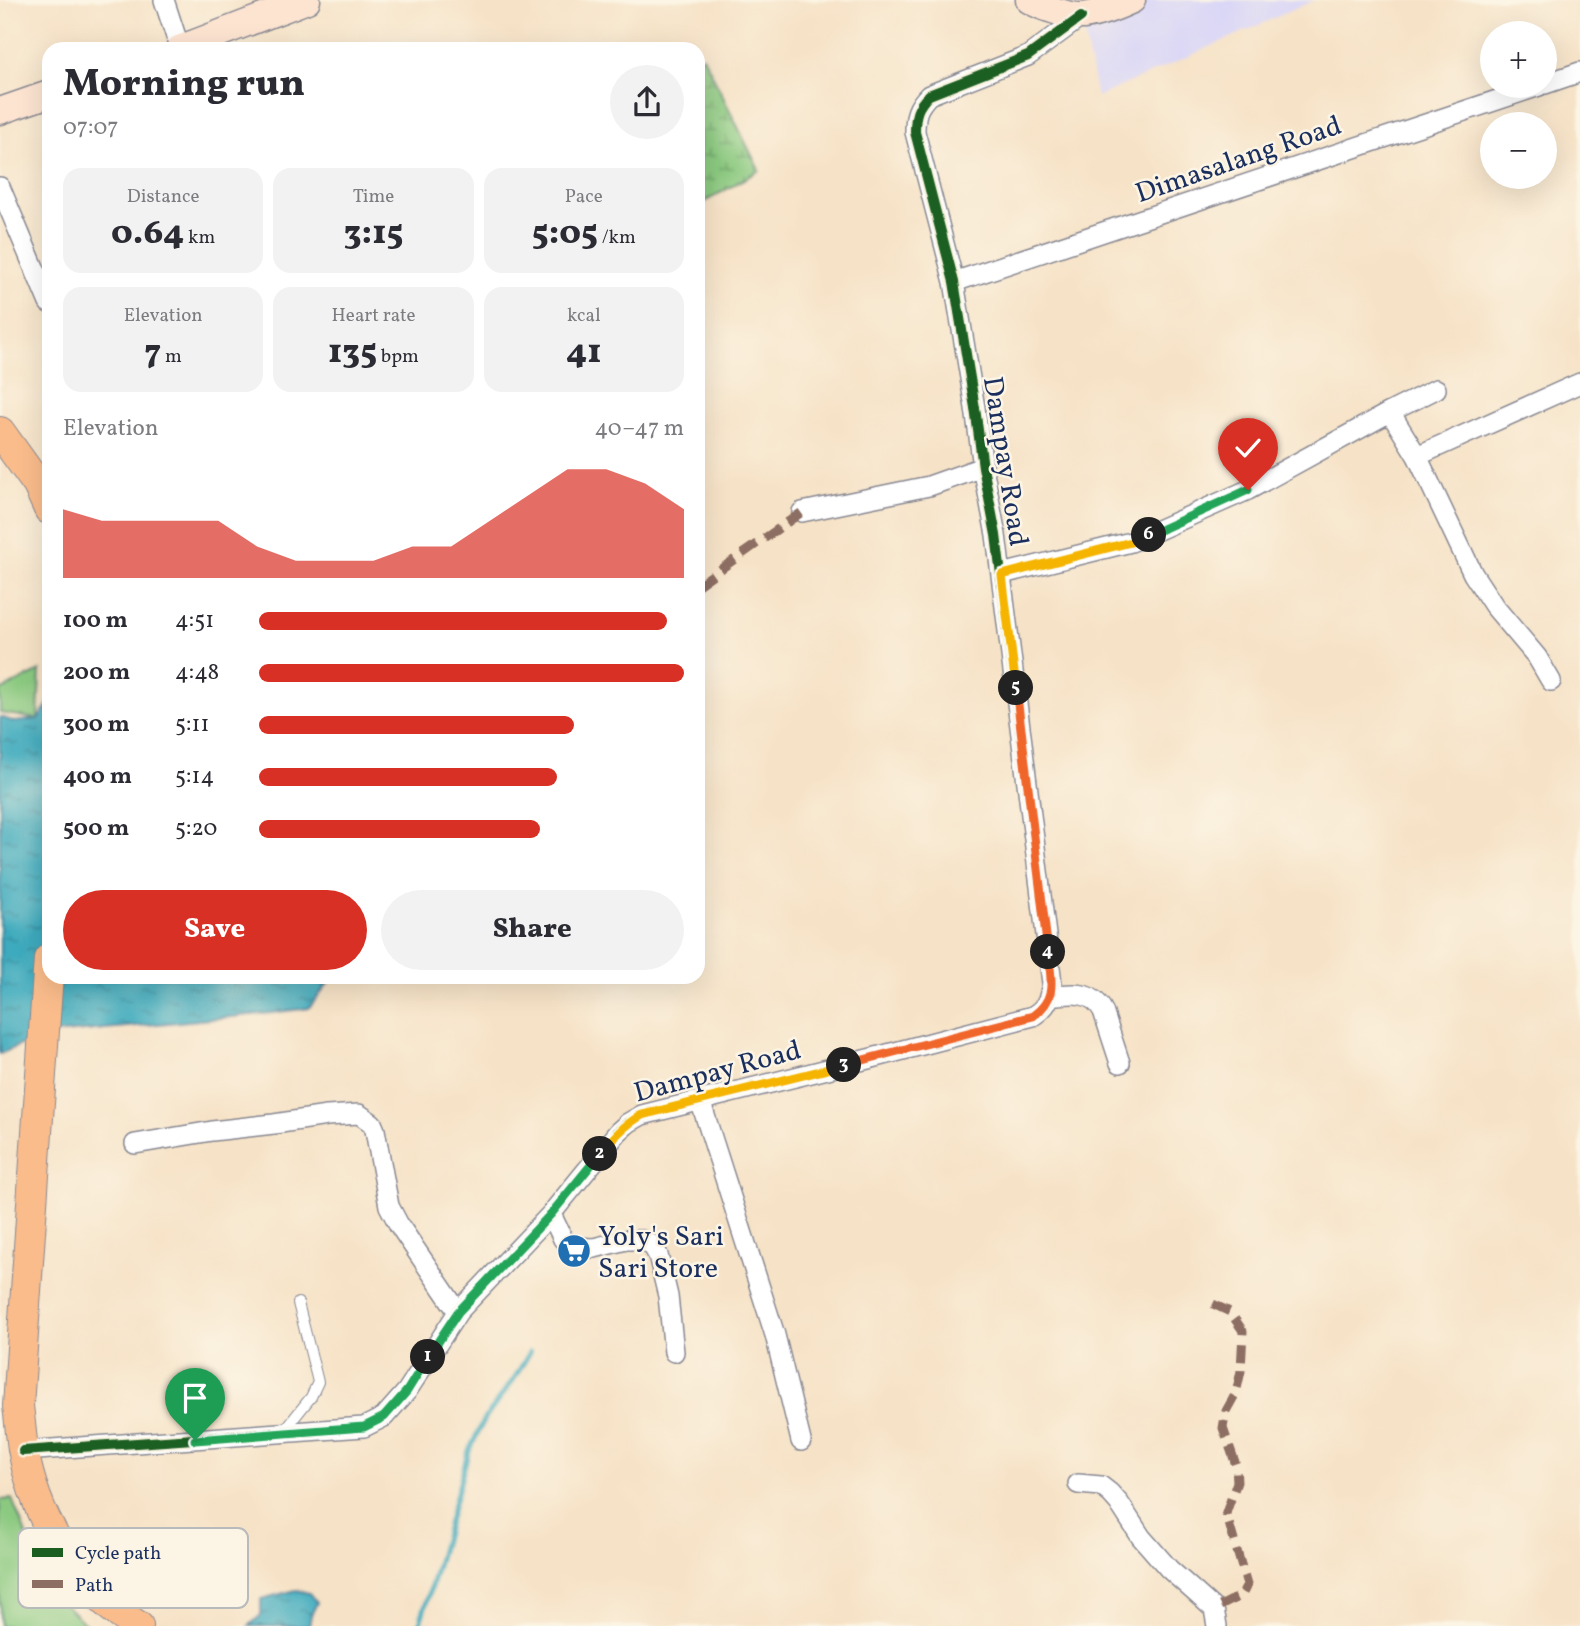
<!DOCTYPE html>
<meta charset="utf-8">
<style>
body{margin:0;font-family:Vollkorn,serif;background:#f2f2f3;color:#2b2b33;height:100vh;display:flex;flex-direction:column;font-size:26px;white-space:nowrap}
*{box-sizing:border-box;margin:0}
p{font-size:23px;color:#7c7c81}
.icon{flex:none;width:38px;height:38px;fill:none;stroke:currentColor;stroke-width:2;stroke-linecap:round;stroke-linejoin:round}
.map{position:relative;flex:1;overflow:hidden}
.panel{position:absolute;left:42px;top:42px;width:663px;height:942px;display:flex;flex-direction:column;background:#fff;border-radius:21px;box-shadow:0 7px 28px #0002}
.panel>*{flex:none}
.fabs{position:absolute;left:1480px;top:21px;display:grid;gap:14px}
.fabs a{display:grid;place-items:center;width:77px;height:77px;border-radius:50%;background:#fff;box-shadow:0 7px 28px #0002;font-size:35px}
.pin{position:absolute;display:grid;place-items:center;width:60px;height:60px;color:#fff;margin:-72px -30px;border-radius:50% 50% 50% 0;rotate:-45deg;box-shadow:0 0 7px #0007}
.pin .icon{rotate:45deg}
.km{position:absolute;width:35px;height:35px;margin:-18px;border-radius:50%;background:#222;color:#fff;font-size:19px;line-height:35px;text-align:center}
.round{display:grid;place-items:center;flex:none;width:74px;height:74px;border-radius:37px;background:#f2f2f3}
.head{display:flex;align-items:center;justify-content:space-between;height:119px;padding:0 21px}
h1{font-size:38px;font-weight:800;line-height:52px}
.metrics{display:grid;grid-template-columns:repeat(3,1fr);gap:10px;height:119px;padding:7px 21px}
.metrics div{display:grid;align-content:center;border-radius:18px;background:#f2f2f3;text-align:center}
.metrics b{font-size:35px;font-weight:800}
.metrics small{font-size:19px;font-weight:400}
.metrics p{font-size:19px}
.chart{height:196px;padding:14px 21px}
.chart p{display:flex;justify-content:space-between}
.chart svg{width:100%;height:126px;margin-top:7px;fill:#d93025;opacity:.7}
.cta{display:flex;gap:14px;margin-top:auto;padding:14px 21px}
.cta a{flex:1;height:80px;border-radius:42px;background:#d93025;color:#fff;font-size:28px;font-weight:800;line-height:80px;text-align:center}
.cta a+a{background:#f2f2f3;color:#2b2b33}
ul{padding:0 21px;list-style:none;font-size:23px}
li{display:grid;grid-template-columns:112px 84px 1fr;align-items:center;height:52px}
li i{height:18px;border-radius:9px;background:#d93025}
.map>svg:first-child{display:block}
.built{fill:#d9d6f7}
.grass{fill:#8bc980;stroke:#537c6f;stroke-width:2}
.wetland{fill:url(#wetland-marsh);stroke:#537c6f;stroke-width:2}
.water{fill:url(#water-ripples);stroke:#2c6c8e;stroke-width:2}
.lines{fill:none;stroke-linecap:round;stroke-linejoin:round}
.stream{stroke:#3eaabd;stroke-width:5}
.service-casing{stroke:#888892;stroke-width:12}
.minor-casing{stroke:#888892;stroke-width:22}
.secondary-casing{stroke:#888892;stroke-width:29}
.primary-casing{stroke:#888892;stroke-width:32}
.service{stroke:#fff;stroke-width:10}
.minor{stroke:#fff;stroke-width:19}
.secondary{stroke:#fde4d1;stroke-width:26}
.primary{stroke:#fabc8b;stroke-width:30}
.quiet{stroke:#8d6e63;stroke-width:9;stroke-dasharray:18 9;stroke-linecap:butt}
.cycleway-casing{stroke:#fcf5e5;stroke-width:15}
.cycleway{stroke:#1b5e20;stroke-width:10}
.split-1-casing{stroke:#fff;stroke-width:14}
.split-2-casing{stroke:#fff;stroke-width:14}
.split-3-casing{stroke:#fff;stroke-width:14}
.split-4-casing{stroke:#fff;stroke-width:14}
.split-5-casing{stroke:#fff;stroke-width:14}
.split-6-casing{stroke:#fff;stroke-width:14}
.split-7-casing{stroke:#fff;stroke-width:14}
.split-1{stroke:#22a559;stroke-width:9}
.split-2{stroke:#22a559;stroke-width:9}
.split-3{stroke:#f5b400;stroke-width:9}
.split-4{stroke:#f0652b;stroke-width:9}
.split-5{stroke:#f0652b;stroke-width:9}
.split-6{stroke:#f5b400;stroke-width:9}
.split-7{stroke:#22a559;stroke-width:9}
.labels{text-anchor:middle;stroke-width:5;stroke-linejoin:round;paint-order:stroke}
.street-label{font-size:28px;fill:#1b2f5e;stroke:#fcf5e5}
.poi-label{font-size:28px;fill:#1b2f5e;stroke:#fcf5e5;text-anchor:start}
.key{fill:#fcf5e5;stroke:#b8babc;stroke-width:2}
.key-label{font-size:19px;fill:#1b2f5e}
</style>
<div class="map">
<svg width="1580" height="1626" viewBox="0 0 1580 1626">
<defs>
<pattern id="wetland-marsh" width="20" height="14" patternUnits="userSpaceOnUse" patternTransform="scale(1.75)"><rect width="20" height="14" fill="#8bc980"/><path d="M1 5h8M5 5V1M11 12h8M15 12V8" fill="none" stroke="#71a46c"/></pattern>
<pattern id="water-ripples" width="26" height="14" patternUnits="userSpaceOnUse" patternTransform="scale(1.75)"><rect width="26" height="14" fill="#3eaabd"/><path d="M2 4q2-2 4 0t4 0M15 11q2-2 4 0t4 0" fill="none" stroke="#338b9d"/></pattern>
</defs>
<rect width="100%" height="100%" fill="#fcf5e5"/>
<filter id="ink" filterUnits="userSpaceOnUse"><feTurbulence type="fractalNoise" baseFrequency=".0143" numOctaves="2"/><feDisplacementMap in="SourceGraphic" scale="14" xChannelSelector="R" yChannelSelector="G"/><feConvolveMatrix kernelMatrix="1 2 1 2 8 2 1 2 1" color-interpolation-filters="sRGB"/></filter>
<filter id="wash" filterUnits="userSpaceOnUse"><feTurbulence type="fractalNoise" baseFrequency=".00686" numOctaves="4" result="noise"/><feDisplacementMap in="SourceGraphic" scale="28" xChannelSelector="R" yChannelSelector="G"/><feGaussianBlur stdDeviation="1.57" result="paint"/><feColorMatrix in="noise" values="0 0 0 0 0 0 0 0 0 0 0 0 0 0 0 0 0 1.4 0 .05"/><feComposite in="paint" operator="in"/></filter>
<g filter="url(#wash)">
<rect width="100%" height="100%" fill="#f6e2c6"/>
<path class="built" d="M1132,0H1315L1097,97L1081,17Z"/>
<path class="grass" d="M40,671L38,719L0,713V691Z
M12,1499L26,1534L55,1581L50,1589L87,1626H0V1500Z"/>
<path class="wetland" d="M703,56L759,170L698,206V58Z"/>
<path class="water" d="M49,703V976L333,977L309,1008L272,1013L43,1035L0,1054V717L15,722L38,719Z
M296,1590L309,1593L317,1603L311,1615L309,1626H249L261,1615V1599Z"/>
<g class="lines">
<path class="stream" d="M419,1626L429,1594L468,1453L484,1420L514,1379L530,1352"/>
</g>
</g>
<g filter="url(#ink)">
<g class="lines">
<g class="service-casing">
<path id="service" d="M283,1432L311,1397L318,1382L298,1303"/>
</g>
<g class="minor-casing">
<path id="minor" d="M164,0L180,49
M1545,84L1580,72
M0,187L49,303
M954,282L1539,86
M1390,412L1436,389
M1417,456L1580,383
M802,512L929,486L983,467
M1002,574L1131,542L1248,490L1390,412L1417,456L1473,574L1494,606L1537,657L1551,681
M1050,996C1070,993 1092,990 1103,1011L1120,1063
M700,1100L775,1335L801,1441
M135,1144L212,1131L274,1124L327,1116L359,1114L372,1123L375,1130L389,1206L399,1225L458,1312
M551,1214L563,1239L571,1247L594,1248L626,1240H642L652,1245L658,1255L668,1296L674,1352
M23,1451L364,1427L384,1417L407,1391L458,1312L551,1214L618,1132L628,1123L642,1115L880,1056L1033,1016C1048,1006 1049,1000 1052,983L996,535L983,467L975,408L954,282L915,132C915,115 917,107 929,95L1028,56L1081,17
M1078,1484L1101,1486L1110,1493L1119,1503L1141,1537L1169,1569L1214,1609L1217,1626"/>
</g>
<g class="secondary-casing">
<path id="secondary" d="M1029,0C1040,7 1071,17 1083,16C1100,14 1117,7 1132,0
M179,49L307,0
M0,111L49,94"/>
</g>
<g class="primary-casing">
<path id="primary" d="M0,432L38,485L49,509
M49,959L18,1406C20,1421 21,1435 23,1449C35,1519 77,1589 138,1626"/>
</g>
<use href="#service" class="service"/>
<use href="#minor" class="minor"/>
<use href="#secondary" class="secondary"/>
<use href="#primary" class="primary"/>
<path class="quiet" d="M698,585L802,512
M1213,1304L1230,1312L1243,1331L1241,1371L1236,1393L1226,1411L1223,1428L1236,1465L1237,1482L1226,1513L1247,1585L1242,1595L1214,1609"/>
<g class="cycleway-casing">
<path id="cycleway" d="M23,1451L364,1427L384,1417L407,1391L458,1312L551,1214L618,1132L628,1123L642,1115L880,1056L1033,1016C1048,1006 1049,1000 1052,983L996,535L983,467L975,408L954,282L915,132C915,115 917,107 929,95L1028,56L1081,17"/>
</g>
<use href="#cycleway" class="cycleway"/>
</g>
</g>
<g class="lines" filter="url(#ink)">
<g class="split-1-casing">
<path id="split-1" d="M195,1440L364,1427L384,1417L407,1391L428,1357"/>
</g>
<g class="split-2-casing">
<path id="split-2" d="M428,1357L458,1312L551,1214L600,1154"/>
</g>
<g class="split-3-casing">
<path id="split-3" d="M600,1154C613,1138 624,1125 642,1115L844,1065"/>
</g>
<g class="split-4-casing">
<path id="split-4" d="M844,1065L1033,1016C1058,998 1051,979 1048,952"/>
</g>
<g class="split-5-casing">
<path id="split-5" d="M1016,688L1048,952"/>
</g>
<g class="split-6-casing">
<path id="split-6" d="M1016,688L1002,575L1131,542L1149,535"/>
</g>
<g class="split-7-casing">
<path id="split-7" d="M1149,535L1248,490"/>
</g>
<use href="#split-1" class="split-1"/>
<use href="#split-2" class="split-2"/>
<use href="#split-3" class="split-3"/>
<use href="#split-4" class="split-4"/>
<use href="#split-5" class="split-5"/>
<use href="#split-6" class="split-6"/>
<use href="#split-7" class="split-7"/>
</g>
<defs>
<g id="supermarket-disc" transform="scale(1.75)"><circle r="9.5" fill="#1f6fb2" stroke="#fcf5e5"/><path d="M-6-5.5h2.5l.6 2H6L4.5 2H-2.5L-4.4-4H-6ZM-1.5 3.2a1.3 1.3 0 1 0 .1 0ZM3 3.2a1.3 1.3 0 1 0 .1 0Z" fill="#fff"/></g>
</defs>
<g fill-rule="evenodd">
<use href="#supermarket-disc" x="574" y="1251"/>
</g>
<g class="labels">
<g class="street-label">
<text transform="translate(1238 158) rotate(-19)" y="10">Dimasalang Road</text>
<text transform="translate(1007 461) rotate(81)" y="10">Dampay Road</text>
<text transform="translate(717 1070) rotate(-15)" y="10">Dampay Road</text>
</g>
<g class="poi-label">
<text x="598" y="1245">Yoly's Sari<tspan x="598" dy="32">Sari Store</tspan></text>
</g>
</g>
<rect x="18" y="1528" width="230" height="80" rx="10" class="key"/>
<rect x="32" y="1548" width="31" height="9" fill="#1b5e20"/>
<rect x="32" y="1580" width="31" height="8" fill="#8d6e63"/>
<g class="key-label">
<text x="75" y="1559">Cycle path</text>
<text x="75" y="1591">Path</text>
</g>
</svg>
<div class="fabs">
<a>+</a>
<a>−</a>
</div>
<div class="pin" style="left:195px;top:1440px;background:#1e9e55"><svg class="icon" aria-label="arrive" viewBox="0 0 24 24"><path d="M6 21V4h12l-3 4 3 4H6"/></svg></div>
<div class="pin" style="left:1248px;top:490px;background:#d93025"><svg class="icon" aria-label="check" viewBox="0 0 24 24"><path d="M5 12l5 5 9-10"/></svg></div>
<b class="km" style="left:428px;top:1357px">1</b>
<b class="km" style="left:600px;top:1154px">2</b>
<b class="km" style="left:844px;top:1065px">3</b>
<b class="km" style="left:1048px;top:952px">4</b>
<b class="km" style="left:1016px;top:688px">5</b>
<b class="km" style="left:1149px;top:535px">6</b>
<section class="panel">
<div class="head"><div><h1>Morning run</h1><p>07:07</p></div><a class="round"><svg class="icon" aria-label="share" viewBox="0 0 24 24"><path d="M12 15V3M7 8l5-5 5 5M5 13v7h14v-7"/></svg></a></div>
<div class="metrics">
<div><p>Distance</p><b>0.64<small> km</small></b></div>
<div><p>Time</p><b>3:15</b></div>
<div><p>Pace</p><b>5:05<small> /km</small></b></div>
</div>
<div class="metrics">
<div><p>Elevation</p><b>7<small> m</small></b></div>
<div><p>Heart rate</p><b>135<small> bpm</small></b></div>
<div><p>kcal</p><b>41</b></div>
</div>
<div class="chart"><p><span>Elevation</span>40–47 m</p>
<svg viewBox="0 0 160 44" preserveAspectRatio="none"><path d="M0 44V20L10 24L20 24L30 24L40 24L50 33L60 38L70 38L80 38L90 33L100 33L110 24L120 15L130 6L140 6L150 11L160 20V44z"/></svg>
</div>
<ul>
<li><b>100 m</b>4:51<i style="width:96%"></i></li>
<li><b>200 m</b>4:48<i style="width:100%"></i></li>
<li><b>300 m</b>5:11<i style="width:74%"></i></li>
<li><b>400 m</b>5:14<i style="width:70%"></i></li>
<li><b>500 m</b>5:20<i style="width:66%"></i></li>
</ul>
<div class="cta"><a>Save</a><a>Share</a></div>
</section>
</div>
